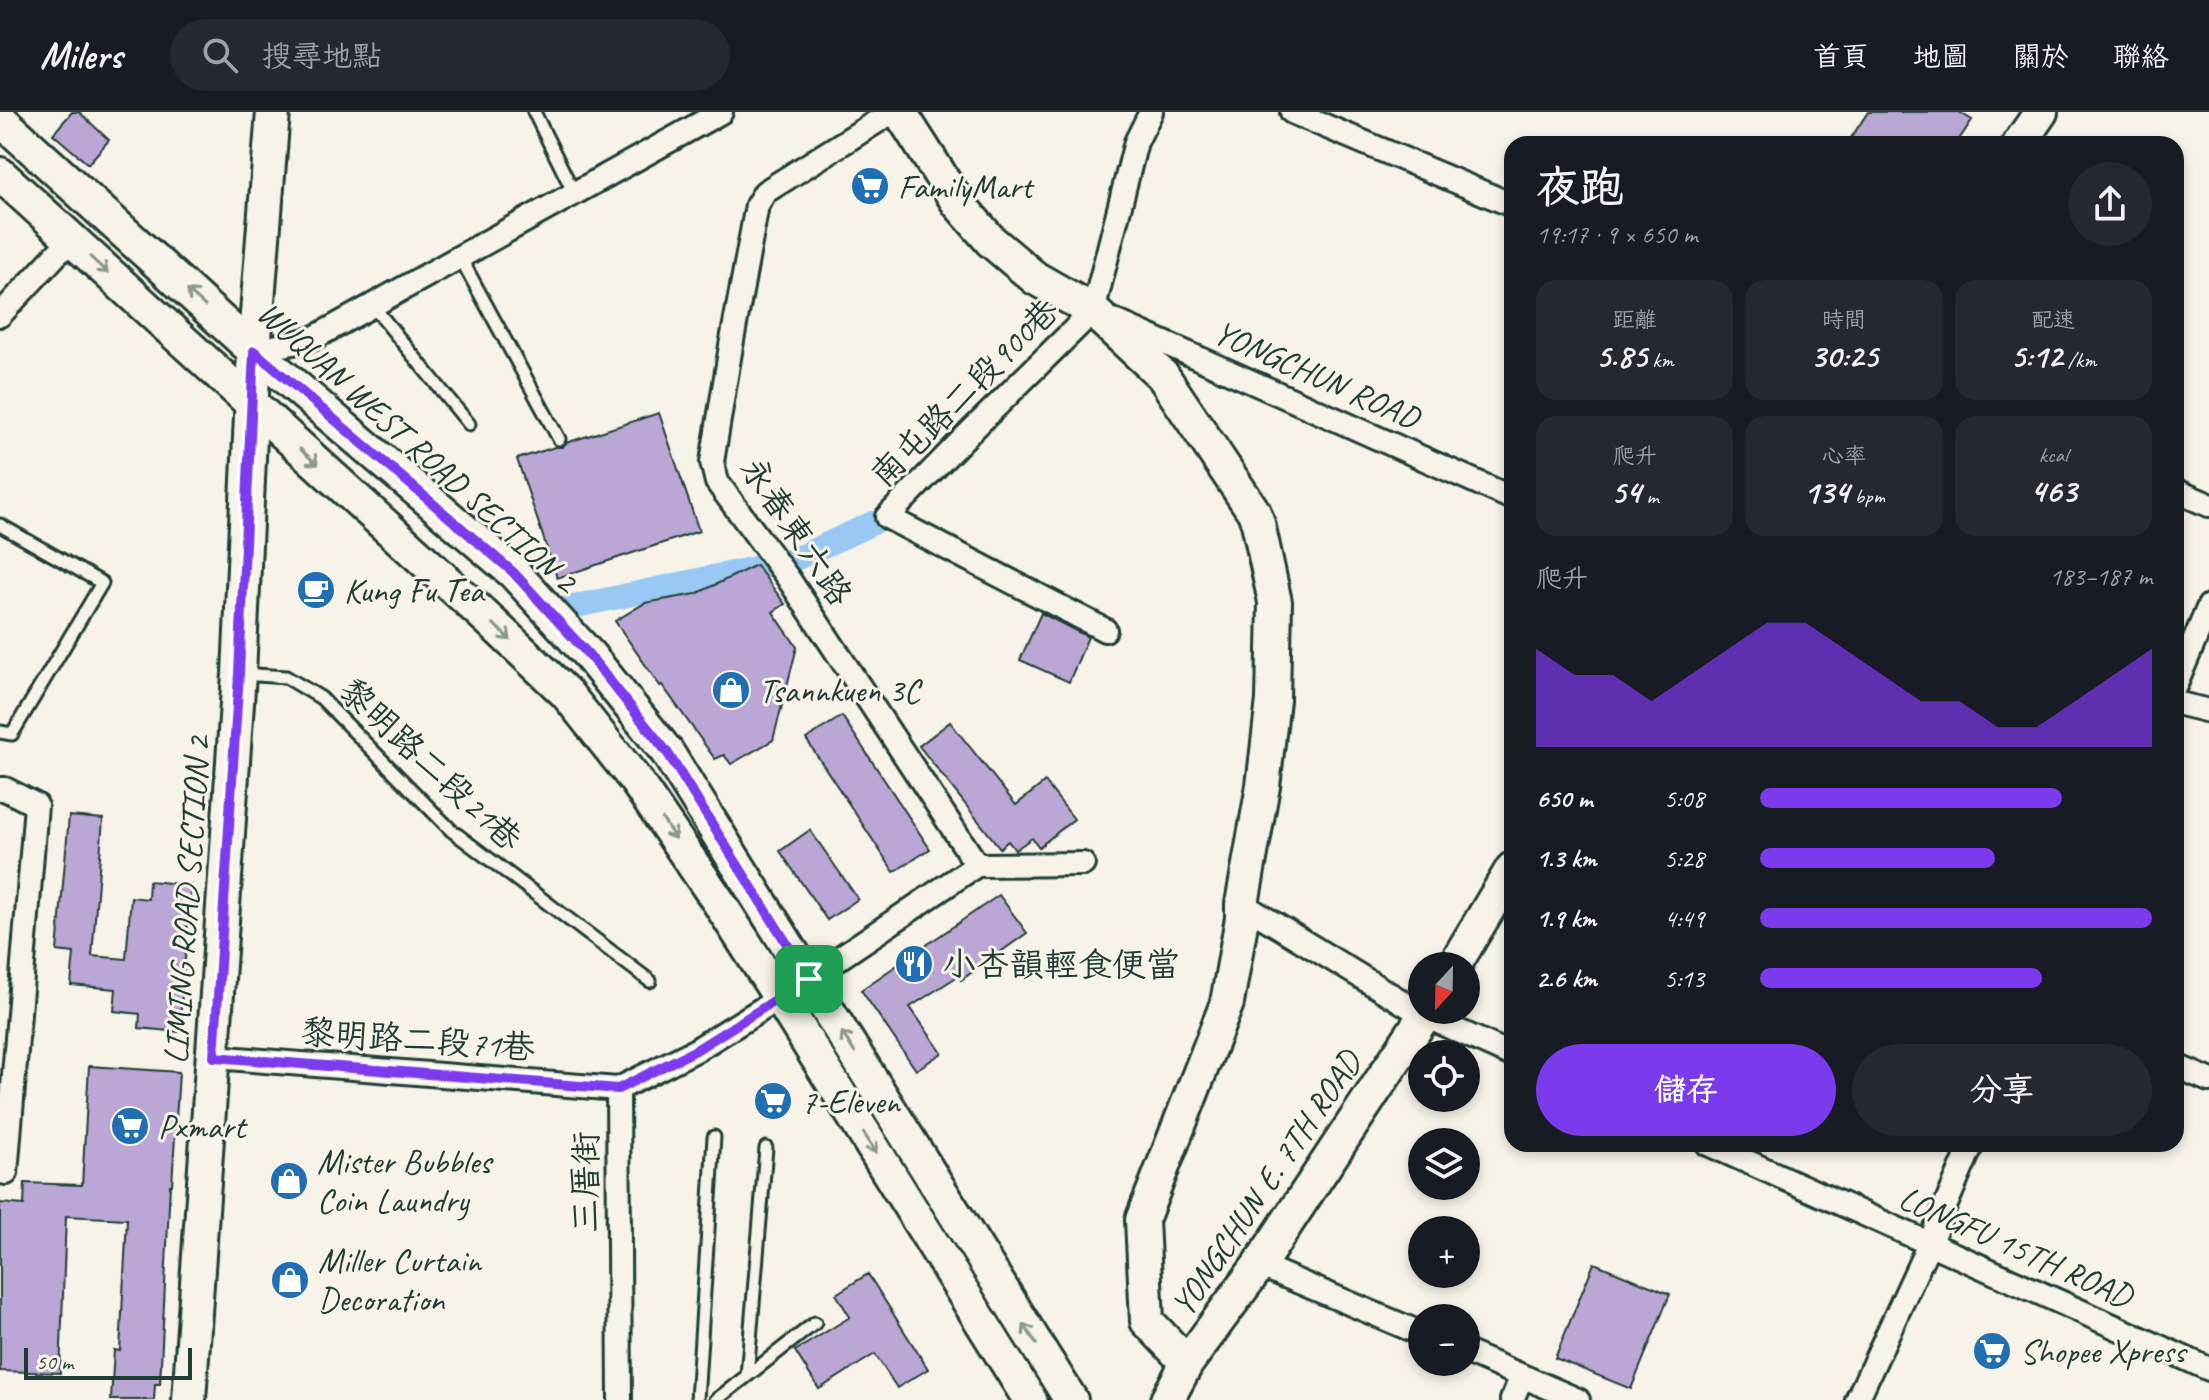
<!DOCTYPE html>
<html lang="zh-TW">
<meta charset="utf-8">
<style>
body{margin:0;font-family:Caveat,"LXGW WenKai TC",sans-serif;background:#242831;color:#f1f3f6;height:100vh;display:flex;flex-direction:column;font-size:30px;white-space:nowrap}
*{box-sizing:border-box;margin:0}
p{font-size:26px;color:#9ea1a6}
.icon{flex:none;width:44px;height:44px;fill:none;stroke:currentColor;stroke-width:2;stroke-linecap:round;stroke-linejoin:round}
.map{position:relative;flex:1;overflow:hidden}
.panel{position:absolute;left:1504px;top:24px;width:680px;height:1016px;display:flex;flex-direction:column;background:#171b24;border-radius:24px;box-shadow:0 4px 12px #0003}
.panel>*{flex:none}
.needle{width:52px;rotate:202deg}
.fabs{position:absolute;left:1408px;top:840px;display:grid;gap:16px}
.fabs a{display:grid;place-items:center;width:72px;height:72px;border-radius:50%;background:#171b24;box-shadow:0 4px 12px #0003;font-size:40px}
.scale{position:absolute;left:24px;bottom:20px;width:168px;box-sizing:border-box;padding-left:8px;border:4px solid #1f3d34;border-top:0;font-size:22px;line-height:28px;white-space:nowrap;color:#1f3d34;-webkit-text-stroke:6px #f7f3e8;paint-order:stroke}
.pin{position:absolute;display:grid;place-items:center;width:68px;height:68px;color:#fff;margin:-34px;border-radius:16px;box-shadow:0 4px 12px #0006}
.round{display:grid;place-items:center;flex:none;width:84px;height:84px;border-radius:42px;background:#242831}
.overview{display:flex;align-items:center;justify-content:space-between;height:136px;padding:0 32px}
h1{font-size:44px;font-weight:700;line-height:60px}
.metrics{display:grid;grid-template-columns:repeat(3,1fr);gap:12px;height:136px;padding:8px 32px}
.metrics div{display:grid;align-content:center;border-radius:20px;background:#242831;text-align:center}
.metrics b{font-size:34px;font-weight:700}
.metrics small{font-size:22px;font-weight:400}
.metrics p{font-size:22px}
.chart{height:224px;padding:16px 32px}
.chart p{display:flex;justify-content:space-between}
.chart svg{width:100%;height:144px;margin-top:8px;fill:#7c3aed;opacity:.7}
.cta{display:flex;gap:16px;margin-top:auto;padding:16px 32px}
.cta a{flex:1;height:92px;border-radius:48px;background:#7c3aed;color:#fff;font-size:32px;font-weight:700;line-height:92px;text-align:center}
.cta a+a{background:#242831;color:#f1f3f6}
ul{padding:0 32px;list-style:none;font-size:26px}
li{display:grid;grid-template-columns:128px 96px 1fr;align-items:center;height:60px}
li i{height:20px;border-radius:10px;background:#7c3aed}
header{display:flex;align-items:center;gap:48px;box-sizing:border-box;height:112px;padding:0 40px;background:#171b24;border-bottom:2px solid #363941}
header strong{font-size:38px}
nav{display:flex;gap:44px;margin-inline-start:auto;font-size:28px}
.search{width:560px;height:72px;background:#242831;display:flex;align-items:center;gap:20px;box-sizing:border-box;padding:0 28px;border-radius:44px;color:#9ea1a6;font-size:30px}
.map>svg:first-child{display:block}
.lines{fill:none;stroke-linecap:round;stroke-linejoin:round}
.canal{stroke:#99c8f4;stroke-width:24}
.building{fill:#baa7d6;stroke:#1f3d34;stroke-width:2}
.lane-casing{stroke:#1f3d34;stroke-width:17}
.street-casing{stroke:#1f3d34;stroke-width:28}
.secondary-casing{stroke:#1f3d34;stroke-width:38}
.lane{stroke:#f7f3e8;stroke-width:11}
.street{stroke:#f7f3e8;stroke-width:22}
.secondary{stroke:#f7f3e8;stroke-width:32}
.oneway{stroke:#8b988e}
.route-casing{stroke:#fff;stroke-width:16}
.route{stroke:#7c3aed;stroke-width:10}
.labels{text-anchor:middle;stroke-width:6;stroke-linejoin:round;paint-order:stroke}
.poi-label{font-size:34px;fill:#1f3d34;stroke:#f7f3e8;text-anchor:start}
.street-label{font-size:34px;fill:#1f3d34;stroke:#f7f3e8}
</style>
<header>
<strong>Milers</strong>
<div class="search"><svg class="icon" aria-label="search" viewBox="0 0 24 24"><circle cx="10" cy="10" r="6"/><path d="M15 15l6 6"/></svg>搜尋地點</div>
<nav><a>首頁</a><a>地圖</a><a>關於</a><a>聯絡</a></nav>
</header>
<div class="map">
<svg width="2209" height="1288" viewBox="0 0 2209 1288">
<rect width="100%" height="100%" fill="#f7f3e8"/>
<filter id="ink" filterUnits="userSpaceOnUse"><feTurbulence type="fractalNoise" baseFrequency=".0125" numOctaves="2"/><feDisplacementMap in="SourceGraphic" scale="16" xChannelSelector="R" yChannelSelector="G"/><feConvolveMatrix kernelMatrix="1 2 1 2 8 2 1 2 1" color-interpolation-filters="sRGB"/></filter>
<g filter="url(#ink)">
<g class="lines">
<path class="canal" d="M567,496L793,448L873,411"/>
</g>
<path class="building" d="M72,0H79L109,28L88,52L53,22Z
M1868,0H1959L1972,8L1956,32H1847Z
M659,301L699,419L557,466L517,347L555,335H562L566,331Z
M756,453L785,492L773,500L797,535L773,628L731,652L724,643L715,647L662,573L660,574L615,509L645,491L696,482Z
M1041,501L1088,525L1069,570L1020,548Z
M842,604L930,737L894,760L806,627Z
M950,610L1016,693L1045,670L1074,707L1039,735L1032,726L1015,738L1008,729L1000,736L919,634Z
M69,704L103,707L92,844L126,847L131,785L148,787L149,769L191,773L179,920L139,916L140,902L114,899L116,877L71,873L74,841L57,839Z
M810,718L858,787L827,808L780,739Z
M999,783L1027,821L961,868L958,864L910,895L942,941L916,958L861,878Z
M89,954L179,960L172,1073H170L160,1272H155L154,1288H111L114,1238L120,1239L127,1107L66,1104L60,1261L0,1259V1091L24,1093L25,1071L82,1073Z
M1594,1151L1670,1182L1631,1277L1555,1246Z
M868,1162L928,1257L897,1276L875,1242L819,1277L795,1239L850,1205L836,1182Z"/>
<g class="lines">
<g class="lane-casing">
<path id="lane" d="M534,0L574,81
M460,145L559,327
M372,193L469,312
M0,413L102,471L12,622L0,620
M240,562L286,565L321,586L451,718L650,869
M747,1264L766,1036
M697,1288L714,1025
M716,1288L815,1211"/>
</g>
<g class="street-casing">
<path id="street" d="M892,0L765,80L757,93L731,234L712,350L717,370L788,466L977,753
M1292,0L1512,93
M1093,199L965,325L887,405L1105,518
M1093,199L1136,30L1151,0
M0,203L71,127
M1113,208L1512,386
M254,239L312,227L721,0
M2176,379L2209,393
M2176,572L2209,494
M2176,591L2209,599
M0,677H5L36,693L6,1061L0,1060
M977,753L1083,752
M1242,792L1425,904L1512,943
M214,945L618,977
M2176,954L2209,968
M618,977L696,938L780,886L977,753
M618,977L620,1288
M1708,1032L2209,1257
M1259,1153L1422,1222
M1466,1240L1578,1288
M1512,1288L1522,1264
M1857,1288L1929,1132L1972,1032"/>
</g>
<g class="secondary-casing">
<path id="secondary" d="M900,0L958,91L991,129L1035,166L1093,199L1163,264L1254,400L1258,411L1275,490L1273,588L1263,674L1242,792V806L1227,891L1142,1108L1147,1209L1187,1251
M0,7L254,239L513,460L589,543L667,640L1071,1288
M2019,32L2041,0
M0,62L490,509L567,582L636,669L718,789L780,886L1030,1288
M1454,854L1512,757
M189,1288L239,562L254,239L273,0
M1167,1288L1187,1251L1259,1153L1428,898"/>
</g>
<use href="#lane" class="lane"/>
<use href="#street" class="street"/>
<use href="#secondary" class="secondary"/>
</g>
<defs><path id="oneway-shaft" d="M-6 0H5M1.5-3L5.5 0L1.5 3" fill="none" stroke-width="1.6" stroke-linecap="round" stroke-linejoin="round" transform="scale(2)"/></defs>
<g class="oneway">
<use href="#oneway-shaft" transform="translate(99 153) rotate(43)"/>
<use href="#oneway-shaft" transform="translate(196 186) rotate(-138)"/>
<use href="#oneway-shaft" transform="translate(309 345) rotate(42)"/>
<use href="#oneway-shaft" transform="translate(502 520) rotate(44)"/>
<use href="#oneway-shaft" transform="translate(669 717) rotate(56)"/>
<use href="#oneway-shaft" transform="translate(848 930) rotate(-122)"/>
<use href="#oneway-shaft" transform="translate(870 1031) rotate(58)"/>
<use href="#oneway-shaft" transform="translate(1030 1222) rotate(-122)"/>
</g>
</g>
<g class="lines" filter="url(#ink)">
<g class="route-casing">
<path id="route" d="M254,239L513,460L589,543L667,640L809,867L696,938L618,977L214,945L239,562Z"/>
</g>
<use href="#route" class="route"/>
</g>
<defs>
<g id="supermarket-disc" transform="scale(2)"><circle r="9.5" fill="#1f6fb2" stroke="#f7f3e8"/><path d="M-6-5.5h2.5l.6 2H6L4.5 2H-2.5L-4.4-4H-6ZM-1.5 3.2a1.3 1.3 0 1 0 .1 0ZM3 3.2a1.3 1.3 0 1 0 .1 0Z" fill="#fff"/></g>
<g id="cafe-disc" transform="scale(2)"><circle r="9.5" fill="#1f6fb2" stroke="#f7f3e8"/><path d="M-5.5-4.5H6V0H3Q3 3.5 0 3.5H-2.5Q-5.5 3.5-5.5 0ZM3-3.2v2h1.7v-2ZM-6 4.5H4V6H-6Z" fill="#fff"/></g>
<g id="shop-disc" transform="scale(2)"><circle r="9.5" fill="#1f6fb2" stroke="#f7f3e8"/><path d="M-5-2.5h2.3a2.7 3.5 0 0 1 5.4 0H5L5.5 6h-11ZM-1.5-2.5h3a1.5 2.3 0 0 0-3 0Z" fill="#fff"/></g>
<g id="restaurant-disc" transform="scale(2)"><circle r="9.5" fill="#1f6fb2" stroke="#f7f3e8"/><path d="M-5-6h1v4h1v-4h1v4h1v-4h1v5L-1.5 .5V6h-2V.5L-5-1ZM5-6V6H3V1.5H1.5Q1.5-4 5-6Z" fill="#fff"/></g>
</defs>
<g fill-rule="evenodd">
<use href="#supermarket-disc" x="870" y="74"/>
<use href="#cafe-disc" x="316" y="478"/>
<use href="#shop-disc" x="731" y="578"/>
<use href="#restaurant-disc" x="914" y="852"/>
<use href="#supermarket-disc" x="773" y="989"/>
<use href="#supermarket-disc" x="130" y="1014"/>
<use href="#shop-disc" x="289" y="1069"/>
<use href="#shop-disc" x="290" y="1168"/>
<use href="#supermarket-disc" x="1992" y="1239"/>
</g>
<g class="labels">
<g class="poi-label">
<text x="898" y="86">FamilyMart</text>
<text x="344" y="490">Kung Fu Tea</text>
<text x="759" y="590">Tsannkuen 3C</text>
<text x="942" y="864">小杏韻輕食便當</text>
<text x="801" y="1001">7-Eleven</text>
<text x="158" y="1026">Pxmart</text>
<text x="317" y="1061">Mister Bubbles<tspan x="317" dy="39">Coin Laundry</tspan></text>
<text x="318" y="1160">Miller Curtain<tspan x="318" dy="39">Decoration</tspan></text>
<text x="2020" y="1251">Shopee Xpress</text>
</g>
<g class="street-label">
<text transform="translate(1317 262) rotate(24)" y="12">YONGCHUN ROAD</text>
<text transform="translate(964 280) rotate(-45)" y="12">南屯路二段900巷</text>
<text transform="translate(418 334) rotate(42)" y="12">WUQUAN WEST ROAD SECTION 2</text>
<text transform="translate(797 419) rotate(56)" y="12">永春東六路</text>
<text transform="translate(431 652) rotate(43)" y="12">黎明路二段21巷</text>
<text transform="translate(186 788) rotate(-86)" y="12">LIMING ROAD SECTION 2</text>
<text transform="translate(418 927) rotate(4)" y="12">黎明路二段71巷</text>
<text transform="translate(585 1070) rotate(-90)" y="12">三厝街</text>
<text transform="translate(1265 1071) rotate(-56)" y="12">YONGCHUN E. 7TH ROAD</text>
<text transform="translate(2016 1134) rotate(24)" y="12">LONGFU 15TH ROAD</text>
</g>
</g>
</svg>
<div class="fabs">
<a><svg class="needle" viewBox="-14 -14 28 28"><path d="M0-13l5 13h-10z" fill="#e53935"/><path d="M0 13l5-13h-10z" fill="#9ea1a6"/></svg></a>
<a><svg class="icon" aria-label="locate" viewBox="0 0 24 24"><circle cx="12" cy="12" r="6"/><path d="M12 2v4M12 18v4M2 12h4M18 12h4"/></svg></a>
<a><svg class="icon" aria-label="layers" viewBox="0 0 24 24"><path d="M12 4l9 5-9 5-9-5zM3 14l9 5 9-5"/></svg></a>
<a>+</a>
<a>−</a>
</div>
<div class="scale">50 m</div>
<div class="pin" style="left:809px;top:867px;background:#1e9e55"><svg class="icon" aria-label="arrive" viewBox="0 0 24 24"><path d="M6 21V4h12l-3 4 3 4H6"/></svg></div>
<section class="panel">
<div class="overview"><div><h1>夜跑</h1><p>19:17 · 9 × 650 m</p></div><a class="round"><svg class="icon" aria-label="share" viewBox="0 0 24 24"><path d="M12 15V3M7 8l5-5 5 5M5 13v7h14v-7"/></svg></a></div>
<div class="metrics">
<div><p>距離</p><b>5.85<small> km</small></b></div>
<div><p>時間</p><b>30:25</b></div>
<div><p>配速</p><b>5:12<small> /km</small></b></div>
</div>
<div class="metrics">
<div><p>爬升</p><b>54<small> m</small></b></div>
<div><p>心率</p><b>134<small> bpm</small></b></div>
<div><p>kcal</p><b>463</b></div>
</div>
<div class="chart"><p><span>爬升</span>183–187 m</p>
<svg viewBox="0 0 160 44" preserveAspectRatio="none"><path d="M0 44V14L10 22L20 22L30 30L40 22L50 14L60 6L70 6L80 14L90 22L100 30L110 30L120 38L130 38L140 30L150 22L160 14V44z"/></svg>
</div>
<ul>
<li><b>650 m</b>5:08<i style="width:77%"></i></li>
<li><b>1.3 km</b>5:28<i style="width:60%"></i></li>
<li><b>1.9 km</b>4:49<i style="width:100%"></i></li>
<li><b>2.6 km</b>5:13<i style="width:72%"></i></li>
</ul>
<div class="cta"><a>儲存</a><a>分享</a></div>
</section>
</div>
